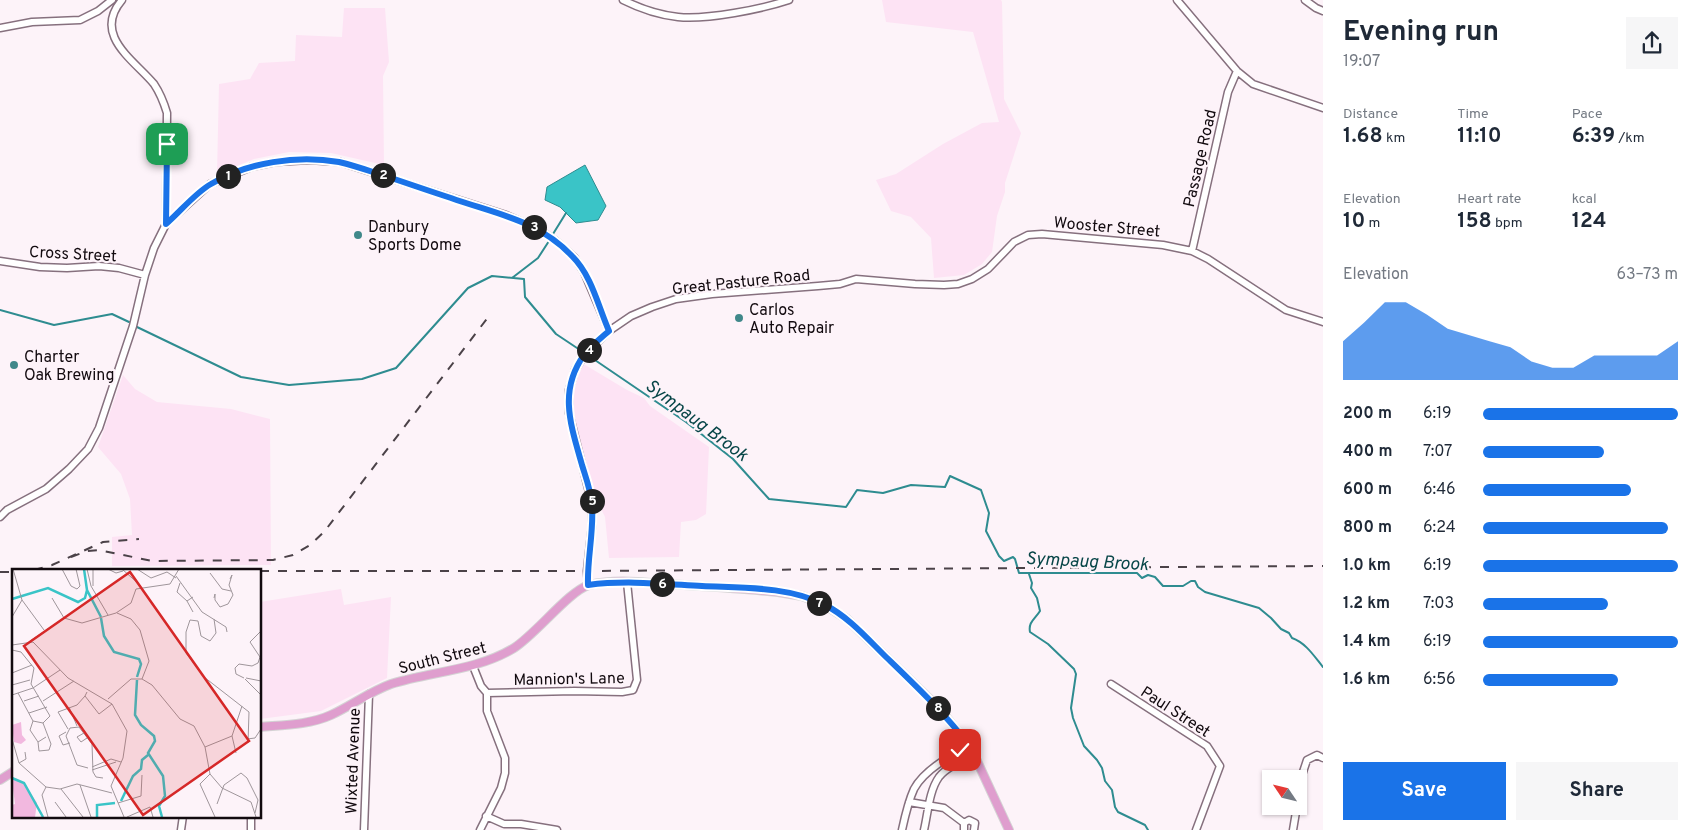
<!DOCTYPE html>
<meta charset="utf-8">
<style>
body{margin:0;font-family:Overpass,sans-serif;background:#f6f6f7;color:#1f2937;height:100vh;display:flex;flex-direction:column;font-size:19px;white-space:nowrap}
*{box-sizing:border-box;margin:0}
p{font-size:16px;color:#747a83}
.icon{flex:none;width:28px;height:28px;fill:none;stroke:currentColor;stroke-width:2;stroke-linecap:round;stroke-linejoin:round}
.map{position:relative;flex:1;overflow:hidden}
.details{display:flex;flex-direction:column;background:#fff;width:375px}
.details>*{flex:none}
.needle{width:32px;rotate:305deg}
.controls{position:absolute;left:1262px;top:770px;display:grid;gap:10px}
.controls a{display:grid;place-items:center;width:45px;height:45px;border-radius:0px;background:#fff;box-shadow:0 1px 4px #0004;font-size:25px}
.pin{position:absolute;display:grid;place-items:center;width:42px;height:42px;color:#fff;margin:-21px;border-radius:10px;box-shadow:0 2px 8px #0006}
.km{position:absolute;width:25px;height:25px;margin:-12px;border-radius:50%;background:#222;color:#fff;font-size:14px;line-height:25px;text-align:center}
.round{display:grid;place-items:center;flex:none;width:52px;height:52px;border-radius:0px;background:#f6f6f7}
.headline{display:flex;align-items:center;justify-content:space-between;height:85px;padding:0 20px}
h1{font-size:28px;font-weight:700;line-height:38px}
.stats{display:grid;grid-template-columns:repeat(3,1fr);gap:8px;height:85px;padding:5px 20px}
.stats div{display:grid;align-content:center}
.stats b{font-size:21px;font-weight:700}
.stats small{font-size:14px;font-weight:400}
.stats p{font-size:14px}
.chart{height:140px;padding:10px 20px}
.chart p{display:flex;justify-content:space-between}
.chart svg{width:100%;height:90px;margin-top:5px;fill:#1a73e8;opacity:.7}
.primary-button{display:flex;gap:10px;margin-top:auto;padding:10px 20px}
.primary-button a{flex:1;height:58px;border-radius:0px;background:#1a73e8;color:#fff;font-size:20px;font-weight:700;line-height:58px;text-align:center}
.primary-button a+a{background:#f6f6f7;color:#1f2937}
ul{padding:0 20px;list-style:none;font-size:16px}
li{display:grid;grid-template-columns:80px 60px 1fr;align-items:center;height:38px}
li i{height:12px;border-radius:6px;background:#1a73e8}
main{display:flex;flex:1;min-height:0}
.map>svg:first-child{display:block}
.built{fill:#fde3f4}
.water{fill:#3ac4c7;stroke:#2e8c90}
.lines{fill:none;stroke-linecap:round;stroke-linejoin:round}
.stream{stroke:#2e8c90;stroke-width:2}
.minor-casing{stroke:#86707e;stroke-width:9}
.major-casing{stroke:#d4d3d4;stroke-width:10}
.minor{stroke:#fff;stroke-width:6}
.major{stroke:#df9ece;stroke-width:8}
.rail{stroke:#4b4248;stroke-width:2;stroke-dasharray:9 9;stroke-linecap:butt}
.route-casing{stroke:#fff;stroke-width:10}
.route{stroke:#1a73e8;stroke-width:6}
.poi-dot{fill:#40888a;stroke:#fdf3f9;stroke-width:2}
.labels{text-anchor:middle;stroke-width:4.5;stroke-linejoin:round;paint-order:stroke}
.street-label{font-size:16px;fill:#120a0f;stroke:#fdf3f9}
.poi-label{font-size:16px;fill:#120a0f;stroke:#fdf3f9;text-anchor:start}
.water-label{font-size:18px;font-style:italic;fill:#084648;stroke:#fdf3f9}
.inset-river{fill:none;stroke:#3ac4c7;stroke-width:2.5}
.inset-road{fill:none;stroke:#9f969b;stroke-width:1}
.view{fill:#d62828;fill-opacity:0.15;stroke:#d62828;stroke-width:2.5}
.inset-edge{fill:none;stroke:#120a0f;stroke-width:2.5}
</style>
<main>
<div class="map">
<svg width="1323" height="830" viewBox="0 0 1323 830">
<rect width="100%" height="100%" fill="#fdf3f9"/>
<path class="built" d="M882,0H1001L1002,2L1004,99L1021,133L1005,183V192L997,216L992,252L982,264L964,275L934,278L931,238L911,217L891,211L876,180L896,174L943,144L982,123L999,122L973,32L886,22Z
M344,8H385L389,62L383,76L384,165L331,153L289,152L254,159L217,174L219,84L250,79L259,63L295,61L296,35L342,37Z
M582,363L627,390L644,398L650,406L709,447L706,514L696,520L681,522L679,557L609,558L605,517L595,496L571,414L570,395Z
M123,375L135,389L157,402L231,409L270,419L271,565L112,566V537L132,535L130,499L121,474L98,447Z
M341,589L344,605L391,597L387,678L321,711L260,719V602Z"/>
<path class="water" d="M585,165L606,206L598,220L576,223L560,207L545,200L547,187Z"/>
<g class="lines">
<path class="stream" d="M553,234L566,213
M512,278L538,258L549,241
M0,310L54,325L112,314L129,322
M137,327L241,377L289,385L362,379L396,368L468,288L492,276L524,279L525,297L556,334L583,352
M589,356L686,422L733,459L769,499L846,507L857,490L883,493L911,485L945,487L950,476L981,490L989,513L986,531L999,556L1004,561L1013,557L1015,559L1019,573H1137L1142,578L1148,575L1155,577L1163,586H1183L1191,581H1195L1198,587L1205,592L1259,608L1271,618L1281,629L1289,633L1292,638C1306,643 1314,656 1323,667
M1029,574L1032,583L1031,588L1037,598L1040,611C1035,619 1028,622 1030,632L1048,644L1074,669L1076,674L1071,708L1073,718L1084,746L1097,760L1102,768L1105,781L1112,790L1115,807L1118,812L1145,825L1148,830"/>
<g class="minor-casing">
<path id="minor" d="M623,0C639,8 660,15 678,17C707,20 762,9 789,0
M1177,0L1237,71L1253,84L1323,108
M1305,0L1316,8L1323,11
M0,28L32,22L80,20L98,11L112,0
M166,224L210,184L251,167L275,162L309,160L340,162L506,215L538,229L556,241L574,257L584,272L609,331
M1192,251L1228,92L1237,71
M0,261L40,267L67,268L99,266L119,268L145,275
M0,517L7,510L46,489L69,469L88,449L99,428L133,326L145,275L154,248L166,224L167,113C164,103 160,93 154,84C134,60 92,35 122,0
M588,585L587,571L592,526V504L569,413V390L575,370L585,354L609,331L631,316L652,307L676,299L712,294L818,286L840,284L856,279L915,284L944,285L958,284L972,279L988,269L1014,242L1028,235L1042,234L1163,245L1192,251L1208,259L1286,310L1323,322
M473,666L481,686L487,693L574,691L622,692L633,690L637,680L627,582
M1111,684L1207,746L1220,766L1196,830
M1299,795L1302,775L1307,760L1317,755L1323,758
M909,802L944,808L964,823
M486,816L504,824H521L557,830
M181,830L183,816
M251,830V816
M364,830L369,694
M480,830L501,788L505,773V758L487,711V693
M902,830C905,816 908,802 914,789C923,772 952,752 971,748
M924,830C928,813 929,791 939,777C949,764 963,765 971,748
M964,830V823L969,820L975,823L974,830
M1293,830L1297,806"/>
</g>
<g class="major-casing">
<path id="major" d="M260,727C283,725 309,725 331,715C351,706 369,692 391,684C432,671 476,671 514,648C536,634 569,591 589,585C614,579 640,582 665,584C703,586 741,588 778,592L802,596L825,605L847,619L938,707L971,748L1009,830
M0,780L14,771"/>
</g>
<use href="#minor" class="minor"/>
<use href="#major" class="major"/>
<path class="rail" d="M71,557L87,551L99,550L152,561L273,560L293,555L310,545L324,532L489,316
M34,570L52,565L103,542L139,539
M260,571H587L1323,566
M0,572H14"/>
</g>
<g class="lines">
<g class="route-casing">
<path id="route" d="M167,144L166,224C180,212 195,193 211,184C248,162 297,155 339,162C352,165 364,169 376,173C401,181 426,190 451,198C496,214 538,220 572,256C592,276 598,306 609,331C601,338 591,346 584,355C558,391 571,426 582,465C586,478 591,491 592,505C594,532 587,559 588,585C626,580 664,584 702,586C741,588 789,586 825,605C847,616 865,636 883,654C914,684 945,713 971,748L960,750"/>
</g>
<use href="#route" class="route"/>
</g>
<g class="poi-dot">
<circle cx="358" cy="235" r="5"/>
<circle cx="739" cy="318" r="5"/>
<circle cx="14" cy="365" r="5"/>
</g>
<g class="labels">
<g class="street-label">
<text transform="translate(1199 158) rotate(-77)" y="6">Passage Road</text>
<text transform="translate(1107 226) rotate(5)" y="6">Wooster Street</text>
<text transform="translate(73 253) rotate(3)" y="6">Cross Street</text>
<text transform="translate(741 281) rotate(-6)" y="6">Great Pasture Road</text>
<text transform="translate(442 657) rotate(-14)" y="6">South Street</text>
<text transform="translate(569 678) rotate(-1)" y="6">Mannion's Lane</text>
<text transform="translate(1176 711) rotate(33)" y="6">Paul Street</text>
<text transform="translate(352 761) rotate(-88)" y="6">Wixted Avenue</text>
</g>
<g class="poi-label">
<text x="368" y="232">Danbury<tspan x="368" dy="18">Sports Dome</tspan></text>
<text x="749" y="315">Carlos<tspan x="749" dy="18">Auto Repair</tspan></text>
<text x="24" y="362">Charter<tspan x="24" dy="18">Oak Brewing</tspan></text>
</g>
<g class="water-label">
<text transform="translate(697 420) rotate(37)" y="6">Sympaug Brook</text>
<text transform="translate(1087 561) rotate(3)" y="6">Sympaug Brook</text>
</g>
</g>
<g transform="translate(12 569)">
<rect width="249" height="249" fill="#fdf3f9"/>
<path d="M9,153L10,166L14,171L9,175L2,173L0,156ZM3,209L12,214L25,234L23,248H0V236L3,235L0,212Z" fill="#f2b8df"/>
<path class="inset-river" d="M72,0L75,21L89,48M0,30L36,19L66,33L73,29L75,21M89,49L92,67L102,83L127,90L129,95L125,108M125,111L123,146L129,156L142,167L143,172L136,184L151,207L153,227L147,237L150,248M0,209L12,214L31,248M109,232L121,207L129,200L130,191L136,186M85,248V236L103,234"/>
<path class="inset-road" d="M50,0L59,17L65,20L68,17L64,0M75,0L79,17L96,46M81,0V17M96,0L104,4L111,2M110,0L129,17M125,0L139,9L155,3L164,9M198,4L210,20L219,22M164,7L190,43L214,58L215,63M168,14L165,23L175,32M40,29L52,49M202,29L203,25V31L208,38L216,35L221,26L217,16L220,6L218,10M10,31L32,61M181,43L175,32L181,28M105,44L119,50L128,61L137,92L130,110M0,48L10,31L1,0M202,50L204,64L198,72L189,67L186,52L178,51L174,63V84L192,108L237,143L236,174M18,72L52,49L70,54L104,44L119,34L124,20L158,15L167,0M0,76L21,73L56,109L100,135L115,162L111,189L99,217L112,248M0,81L9,83L22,99L19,115L38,147L31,154L21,152M0,104L20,96M232,109L224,105L223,99L227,95L240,97L246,94L248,88L238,73L249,62M234,109L249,112M233,110L249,126M0,116L18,111M75,123L73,127L87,145L100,135M6,124L21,152M0,126L21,119L48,101M96,130L119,110H130L140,116L168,150L182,157L193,178L198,205L210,219L239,233L244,248M12,132L27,127M31,132L62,112M57,138L65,157M17,144L35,138M21,152L18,161L26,173L34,168M56,160L46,143L65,136L73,127M54,163L47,167L51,176L58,174M72,164L65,168L69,173L75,169M0,170L7,194L34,218L48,220L65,215L100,224M235,170L243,169L249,160M26,173L27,182L37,181L39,175L31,154M193,178L220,167M224,184L220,167L230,137M7,194L14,190L13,183M80,198L99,190L109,193M76,199L65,196L54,167L58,159L67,158L80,175L81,203L84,208L91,209M80,201L104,193M198,205L188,215L203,248M68,216L79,248M34,218L30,226L36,248M49,220L71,248M43,233L54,248M106,234L129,227L130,206M205,235L212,216L229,204L235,209L246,231L243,244M115,248L138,238L141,248"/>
<path class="view" d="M118,3L237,172L131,246L12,77Z"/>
<rect width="249" height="249" class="inset-edge"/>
</g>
</svg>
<div class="controls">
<a><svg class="needle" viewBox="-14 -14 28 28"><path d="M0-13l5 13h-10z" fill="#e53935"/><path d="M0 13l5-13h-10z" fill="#747a83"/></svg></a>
</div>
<div class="pin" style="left:167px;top:144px;background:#1e9e55"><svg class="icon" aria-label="arrive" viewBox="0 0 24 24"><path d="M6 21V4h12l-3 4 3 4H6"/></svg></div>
<div class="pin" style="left:960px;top:750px;background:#d93025"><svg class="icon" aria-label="check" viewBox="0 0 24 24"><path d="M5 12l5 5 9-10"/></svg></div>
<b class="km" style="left:228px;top:176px">1</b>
<b class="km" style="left:383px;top:175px">2</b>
<b class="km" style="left:534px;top:227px">3</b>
<b class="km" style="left:589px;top:350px">4</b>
<b class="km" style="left:592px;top:501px">5</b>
<b class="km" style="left:662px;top:584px">6</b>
<b class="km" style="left:819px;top:603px">7</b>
<b class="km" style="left:938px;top:708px">8</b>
</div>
<section class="details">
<div class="headline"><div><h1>Evening run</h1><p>19:07</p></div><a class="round"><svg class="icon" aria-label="share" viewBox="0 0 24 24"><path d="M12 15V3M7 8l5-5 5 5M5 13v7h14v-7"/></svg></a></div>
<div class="stats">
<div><p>Distance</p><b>1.68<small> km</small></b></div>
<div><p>Time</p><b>11:10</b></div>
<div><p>Pace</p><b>6:39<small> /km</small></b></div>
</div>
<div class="stats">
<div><p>Elevation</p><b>10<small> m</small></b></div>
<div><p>Heart rate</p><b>158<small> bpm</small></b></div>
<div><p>kcal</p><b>124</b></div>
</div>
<div class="chart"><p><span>Elevation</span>63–73 m</p>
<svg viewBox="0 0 160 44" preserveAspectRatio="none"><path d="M0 44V25L10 16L20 6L30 6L40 12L50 19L60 22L70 25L80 28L90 35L100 38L110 38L120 32L130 32L140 32L150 32L160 25V44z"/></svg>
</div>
<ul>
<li><b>200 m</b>6:19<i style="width:100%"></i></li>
<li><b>400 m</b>7:07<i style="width:62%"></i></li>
<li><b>600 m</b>6:46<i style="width:76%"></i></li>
<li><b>800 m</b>6:24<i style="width:95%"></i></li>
<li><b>1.0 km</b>6:19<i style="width:100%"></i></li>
<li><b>1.2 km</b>7:03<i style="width:64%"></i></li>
<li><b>1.4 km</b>6:19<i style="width:100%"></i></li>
<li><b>1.6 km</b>6:56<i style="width:69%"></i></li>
</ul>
<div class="primary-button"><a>Save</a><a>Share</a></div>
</section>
</main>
